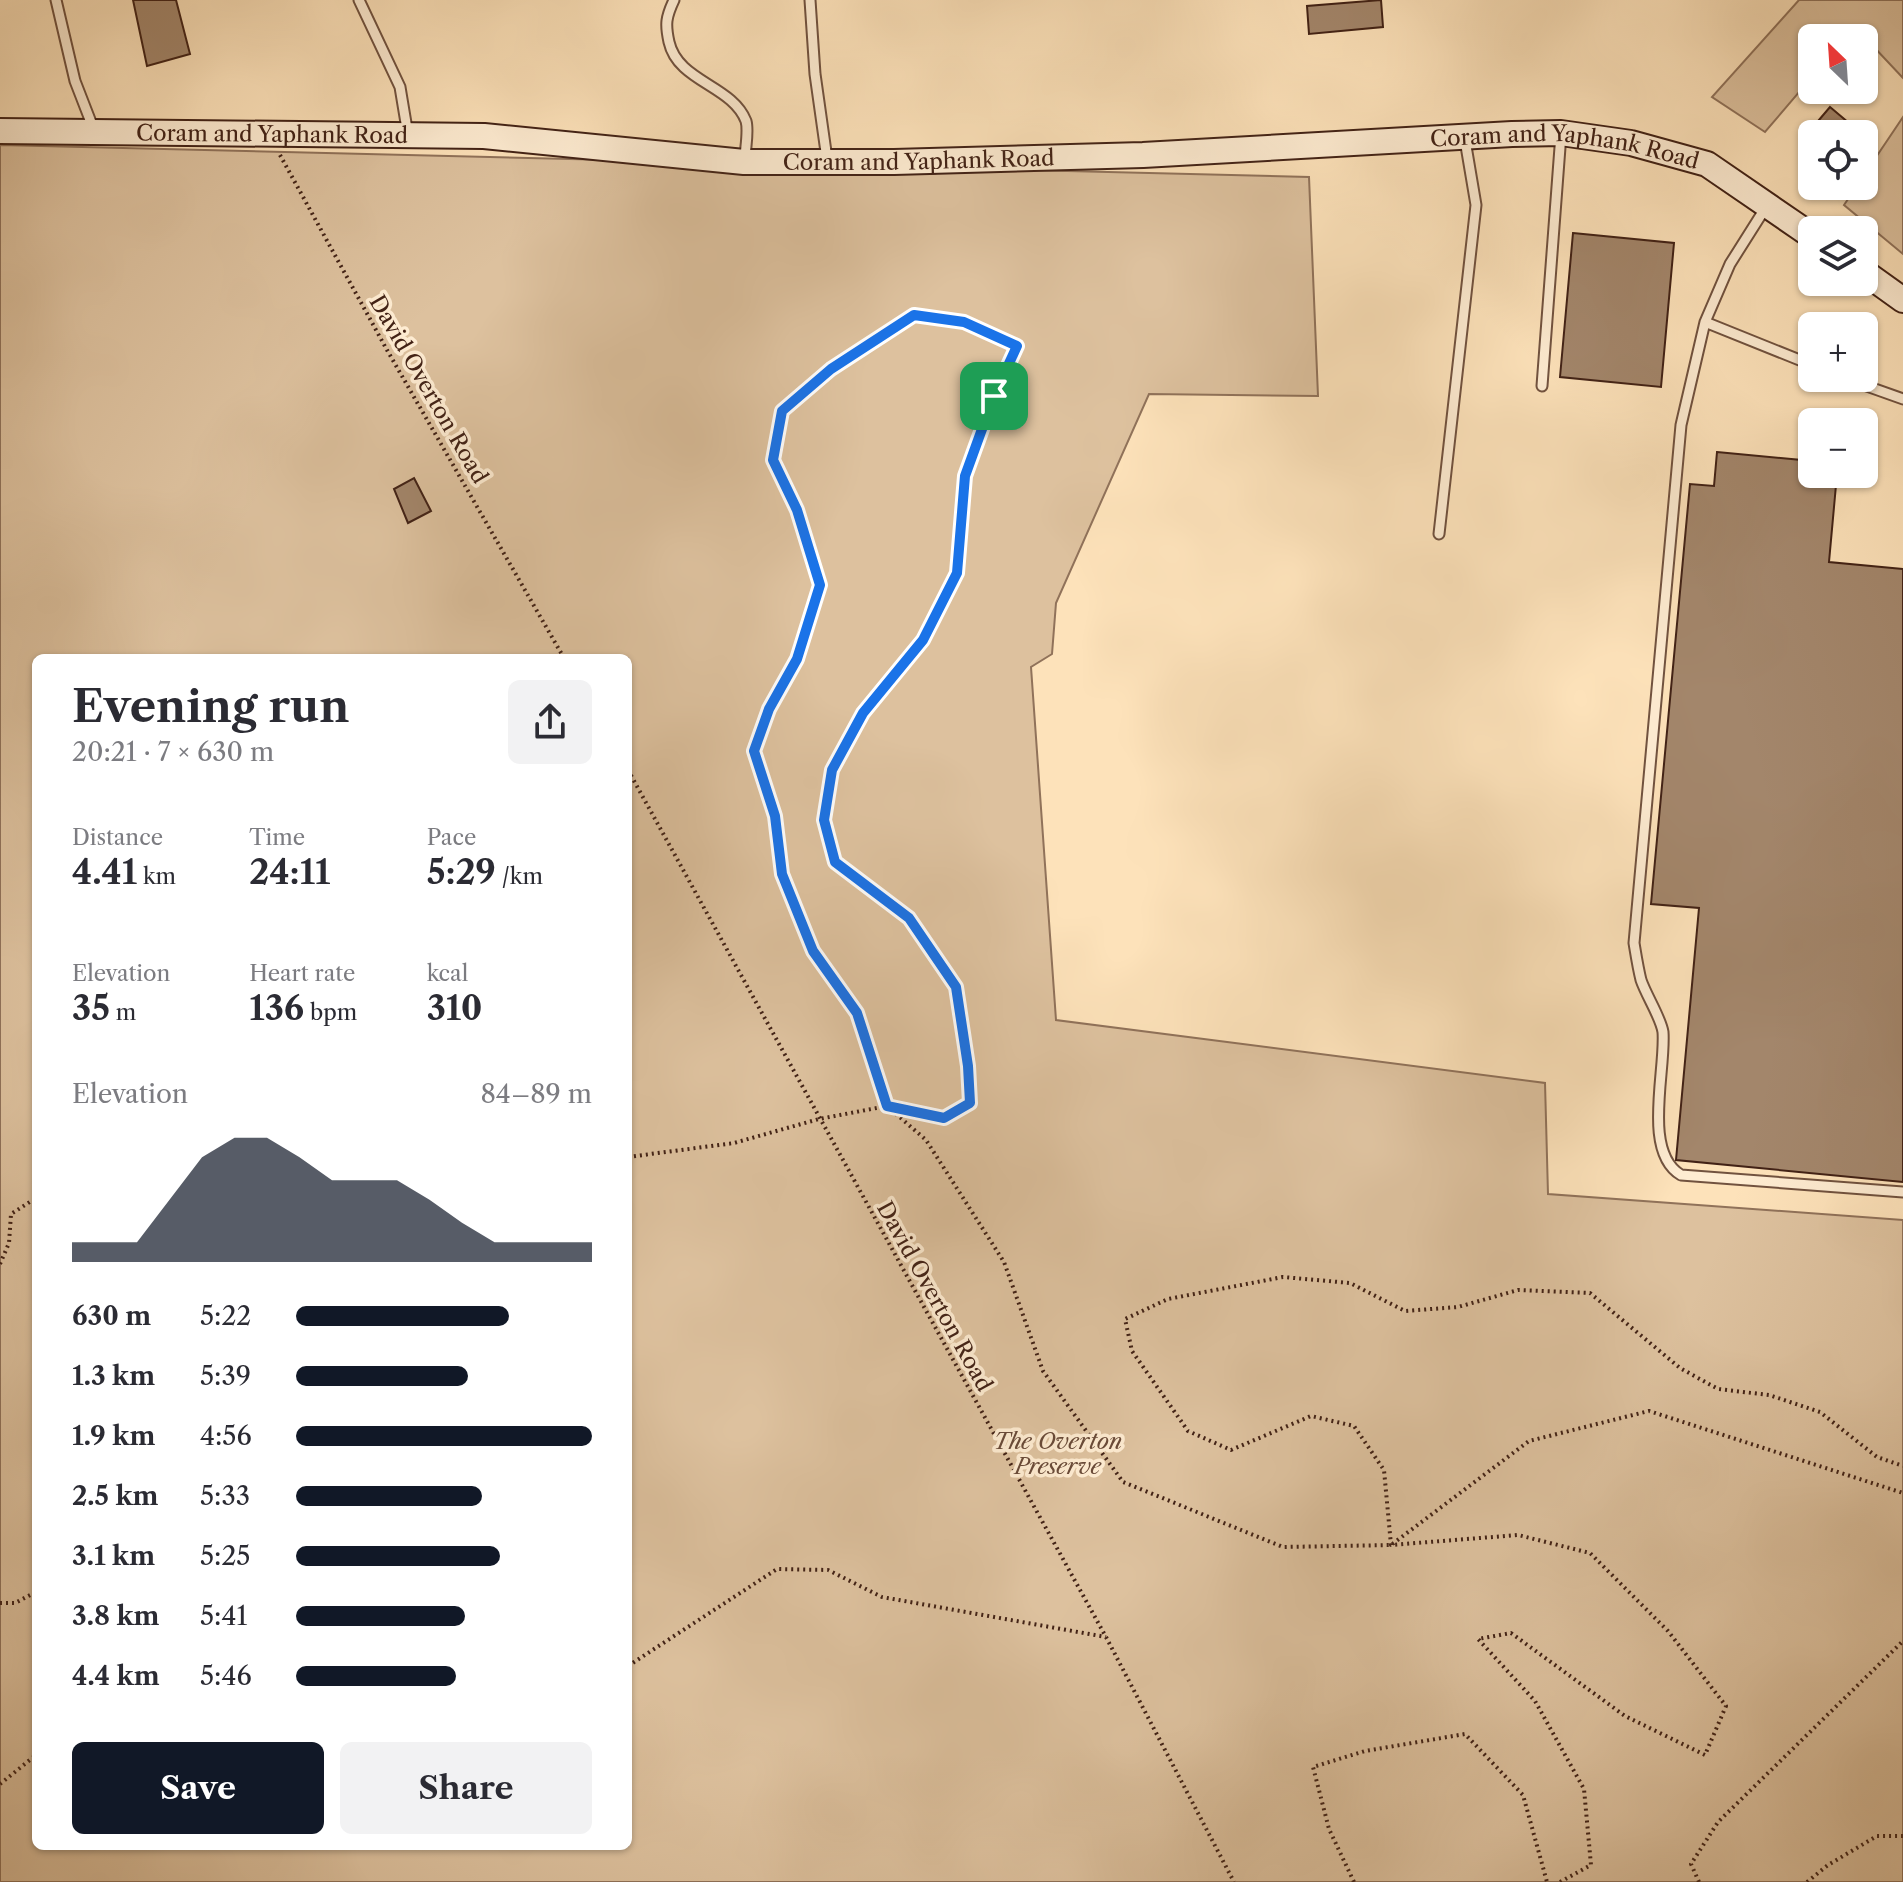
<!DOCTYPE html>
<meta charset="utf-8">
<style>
body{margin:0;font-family:"Libre Caslon Text",serif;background:#f2f2f3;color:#2b2b33;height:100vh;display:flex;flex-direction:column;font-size:30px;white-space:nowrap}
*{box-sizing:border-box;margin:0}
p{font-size:26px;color:#7c7c81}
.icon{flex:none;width:44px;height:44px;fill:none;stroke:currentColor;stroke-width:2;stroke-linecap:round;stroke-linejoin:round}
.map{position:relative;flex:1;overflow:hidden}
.sheet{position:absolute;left:32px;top:654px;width:600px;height:1196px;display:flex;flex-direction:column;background:#fff;border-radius:12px;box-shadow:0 2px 6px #0004}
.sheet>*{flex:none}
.needle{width:52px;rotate:335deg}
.controls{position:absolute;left:1798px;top:24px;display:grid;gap:16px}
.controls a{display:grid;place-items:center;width:80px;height:80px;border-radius:12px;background:#fff;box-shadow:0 2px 6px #0004;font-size:40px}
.pin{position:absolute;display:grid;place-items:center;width:68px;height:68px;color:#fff;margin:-34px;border-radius:16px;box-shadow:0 4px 12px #0006}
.round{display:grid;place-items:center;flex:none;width:84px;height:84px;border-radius:12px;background:#f2f2f3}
.overview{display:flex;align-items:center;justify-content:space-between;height:136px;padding:0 40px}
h1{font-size:44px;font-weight:700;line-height:60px}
.metrics{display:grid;grid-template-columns:repeat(3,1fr);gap:12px;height:136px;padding:8px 40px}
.metrics div{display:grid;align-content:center}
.metrics b{font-size:34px;font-weight:700}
.metrics small{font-size:22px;font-weight:400}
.metrics p{font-size:22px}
.chart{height:224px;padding:16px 40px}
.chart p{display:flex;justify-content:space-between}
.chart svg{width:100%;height:144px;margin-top:8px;fill:#111827;opacity:.7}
.action{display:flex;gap:16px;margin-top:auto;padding:16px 40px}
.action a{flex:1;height:92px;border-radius:12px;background:#111827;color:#fff;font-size:32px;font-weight:700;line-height:92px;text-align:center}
.action a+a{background:#f2f2f3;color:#2b2b33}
ul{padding:0 40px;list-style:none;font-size:26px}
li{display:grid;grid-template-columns:128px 96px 1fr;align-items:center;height:60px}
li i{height:20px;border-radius:10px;background:#111827}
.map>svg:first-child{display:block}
.green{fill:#ddc19e;stroke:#90725a;stroke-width:2;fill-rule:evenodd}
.building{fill:#a3866b;stroke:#422216;stroke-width:2}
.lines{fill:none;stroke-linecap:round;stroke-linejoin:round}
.lane-casing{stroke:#71523f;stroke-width:13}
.secondary-casing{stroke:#422216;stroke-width:28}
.path{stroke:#422216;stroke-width:4;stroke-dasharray:2 4;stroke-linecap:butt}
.lane{stroke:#feecd2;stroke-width:9}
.secondary{stroke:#feecd2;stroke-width:24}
.route-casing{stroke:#fff;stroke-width:16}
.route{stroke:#1a73e8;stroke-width:10}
.labels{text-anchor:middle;stroke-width:7;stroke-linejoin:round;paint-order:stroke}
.street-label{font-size:22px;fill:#422216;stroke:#feecd2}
.park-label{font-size:22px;font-style:italic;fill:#694a38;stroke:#feecd2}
</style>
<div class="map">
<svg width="1903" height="1882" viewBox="0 0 1903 1882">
<rect width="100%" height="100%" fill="#fde2ba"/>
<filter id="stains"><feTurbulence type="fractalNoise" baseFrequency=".0025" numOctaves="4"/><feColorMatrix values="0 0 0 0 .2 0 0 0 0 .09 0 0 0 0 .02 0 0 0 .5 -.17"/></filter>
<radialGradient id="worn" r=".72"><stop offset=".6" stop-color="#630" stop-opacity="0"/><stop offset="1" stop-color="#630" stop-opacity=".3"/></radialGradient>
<path class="green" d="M1799,0H1903V78L1856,28L1846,38H1812V77L1765,132L1712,97Z
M1903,117V254L1844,205L1857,186H1864V175Z
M0,145L1309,177L1318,396L1149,394L1056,603L1052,654L1031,667L1056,1020L1545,1083L1548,1194L1903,1220V1882H0ZM36,658H628V1846H36Z"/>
<path class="building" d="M133,0H176L190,54L147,66Z
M1381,0L1383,27L1309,34L1307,6Z
M1830,107L1862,134H1807Z
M1573,233L1674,243L1661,387L1560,377Z
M1717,452L1812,461V474H1837L1829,562L1903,569V1182L1676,1160L1699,908L1651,904L1690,484L1714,486Z
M414,478L431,511L408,523L394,489Z"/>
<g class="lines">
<g class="lane-casing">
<path id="lane" d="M56,0L75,81L94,130
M359,0L400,87L408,135
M674,0C666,17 665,24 669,42C678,82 732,85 746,121C749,131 745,149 745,159
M810,0L815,74L827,159
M1766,207L1730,264L1705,322L1681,425L1634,943C1636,955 1638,968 1641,980C1646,995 1661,1018 1663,1032C1666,1071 1642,1152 1681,1175L1903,1192
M1705,322L1812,365
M1844,378L1903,399
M1542,386L1561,134
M1439,534L1476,205L1465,140"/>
</g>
<g class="secondary-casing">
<g id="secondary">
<path id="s1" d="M0,131L484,136L744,162H894L1143,155L1512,134L1561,133L1631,143L1707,164L1812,236"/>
<path d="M1864,272L1903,300"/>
</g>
</g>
<path class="path" d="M280,155L387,350L564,658
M914,315L964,322L1017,346L994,396L965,476L957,573L923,640L863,713L832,770L824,820L835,862L909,918L956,987L968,1066L970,1103L944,1118L887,1106L857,1013L813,951L782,874L775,816L754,751L769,709L797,659L820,585L797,510L773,460L782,411L831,369Z
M628,770L1106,1637L1234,1882
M628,1157L734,1143L819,1119L887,1106L926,1140L1004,1262L1043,1371L1123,1482L1283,1547L1391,1545L1529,1441L1649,1411L1903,1493
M0,1264L9,1243L11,1214L36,1198
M0,1603H15L36,1592
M628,1666L777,1569L828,1570L882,1597L1106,1637
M0,1784L36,1755
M1354,1882L1329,1829L1313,1767L1365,1751L1465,1734L1523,1795L1547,1882
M1560,1882L1591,1865L1584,1789L1535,1701L1478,1639L1511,1633L1625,1716L1705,1755L1726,1706L1668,1631L1590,1553L1518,1535L1391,1545L1384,1470L1354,1426L1311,1416L1231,1450L1188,1431L1132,1351L1125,1319L1168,1299L1283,1277L1350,1283L1405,1311L1458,1307L1518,1290L1590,1293L1680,1368L1718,1389L1769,1395L1820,1412L1877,1457L1903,1466
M1699,1882L1691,1864L1718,1822L1903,1641
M1807,1882L1828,1865L1877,1836H1903"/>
<use href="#lane" class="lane"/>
<use href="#secondary" class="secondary"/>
</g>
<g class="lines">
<g class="route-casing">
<path id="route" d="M914,315L964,322L1017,346L994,396L965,476L957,573L923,640L863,713L832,770L824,820L835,862L909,918L956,987L968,1066L970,1103L944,1118L887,1106L857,1013L813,951L782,874L775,816L754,751L769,709L797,659L820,585L797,510L773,460L782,411L831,369Z"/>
</g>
<use href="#route" class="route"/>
</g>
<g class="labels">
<g class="street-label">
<text dy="8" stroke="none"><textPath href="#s1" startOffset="272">Coram and Yaphank Road</textPath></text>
<text dy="8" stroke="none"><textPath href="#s1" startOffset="1568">Coram and Yaphank Road</textPath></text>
<text dy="8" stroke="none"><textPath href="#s1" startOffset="920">Coram and Yaphank Road</textPath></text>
<text transform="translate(429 389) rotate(60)" y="8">David Overton Road</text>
<text transform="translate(935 1296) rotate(61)" y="8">David Overton Road</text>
</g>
<g class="park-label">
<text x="1058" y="1449">The Overton<tspan x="1058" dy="25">Preserve</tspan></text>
</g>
</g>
<rect width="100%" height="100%" filter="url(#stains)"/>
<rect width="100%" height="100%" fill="url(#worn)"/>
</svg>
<div class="controls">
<a><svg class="needle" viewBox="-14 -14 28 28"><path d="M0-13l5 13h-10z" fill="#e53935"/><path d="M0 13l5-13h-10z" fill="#7c7c81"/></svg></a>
<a><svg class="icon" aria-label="locate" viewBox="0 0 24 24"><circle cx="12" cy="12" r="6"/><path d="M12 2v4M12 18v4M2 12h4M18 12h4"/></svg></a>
<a><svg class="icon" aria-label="layers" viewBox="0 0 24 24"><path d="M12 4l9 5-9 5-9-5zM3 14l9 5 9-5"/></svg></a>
<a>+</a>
<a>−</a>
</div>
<div class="pin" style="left:994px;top:396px;background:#1e9e55"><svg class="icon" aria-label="arrive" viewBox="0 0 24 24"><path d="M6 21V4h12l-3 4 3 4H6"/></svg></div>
<section class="sheet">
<div class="overview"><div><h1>Evening run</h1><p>20:21 · 7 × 630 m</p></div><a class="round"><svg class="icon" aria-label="share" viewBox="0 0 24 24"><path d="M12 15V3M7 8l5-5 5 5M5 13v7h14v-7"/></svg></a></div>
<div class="metrics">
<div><p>Distance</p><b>4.41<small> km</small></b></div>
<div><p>Time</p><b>24:11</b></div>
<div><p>Pace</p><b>5:29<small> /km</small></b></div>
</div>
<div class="metrics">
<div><p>Elevation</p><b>35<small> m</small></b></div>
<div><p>Heart rate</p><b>136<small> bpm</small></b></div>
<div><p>kcal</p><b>310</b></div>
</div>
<div class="chart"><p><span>Elevation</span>84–89 m</p>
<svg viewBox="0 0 160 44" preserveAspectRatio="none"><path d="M0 44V38L10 38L20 38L30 25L40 12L50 6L60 6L70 12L80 19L90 19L100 19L110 25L120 32L130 38L140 38L150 38L160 38V44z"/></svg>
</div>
<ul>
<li><b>630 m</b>5:22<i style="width:72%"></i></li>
<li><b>1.3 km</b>5:39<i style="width:58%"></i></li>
<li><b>1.9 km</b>4:56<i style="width:100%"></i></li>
<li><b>2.5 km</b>5:33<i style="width:63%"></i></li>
<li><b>3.1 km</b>5:25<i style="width:69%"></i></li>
<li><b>3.8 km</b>5:41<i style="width:57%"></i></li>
<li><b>4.4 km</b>5:46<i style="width:54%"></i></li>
</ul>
<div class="action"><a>Save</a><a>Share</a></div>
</section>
</div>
